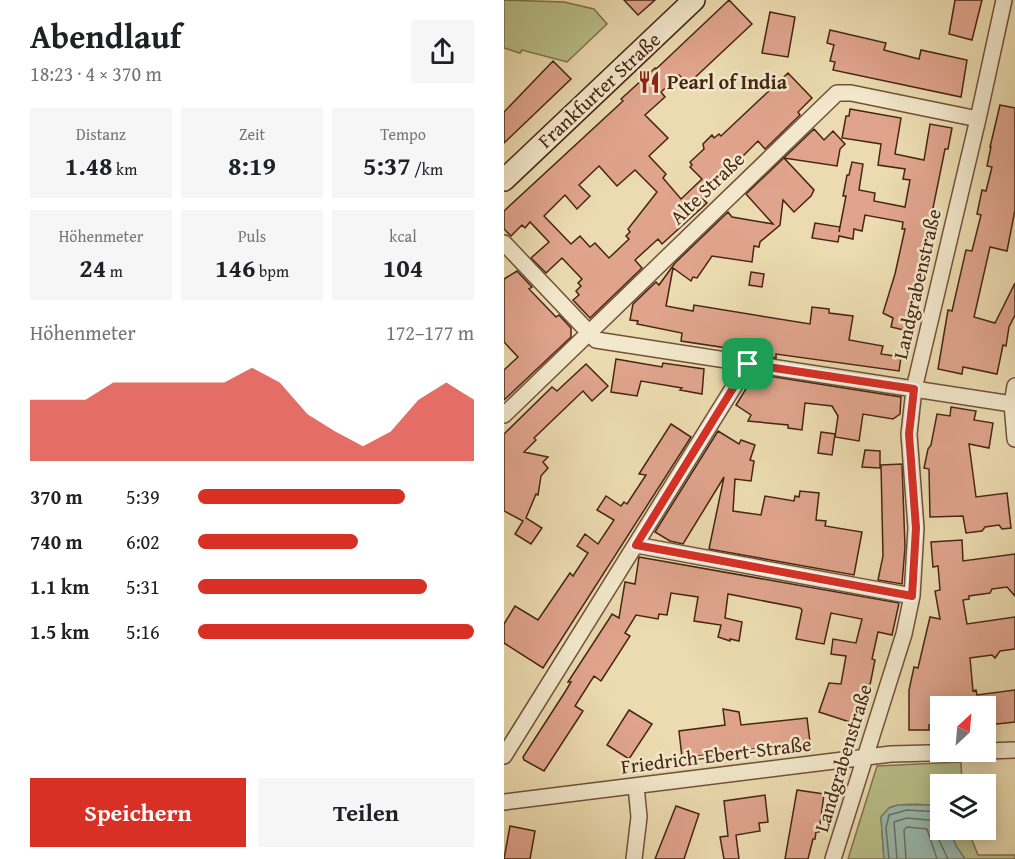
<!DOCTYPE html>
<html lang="de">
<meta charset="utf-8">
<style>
body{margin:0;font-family:"Gentium Book Plus",serif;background:#f6f6f6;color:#202124;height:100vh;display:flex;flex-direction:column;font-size:22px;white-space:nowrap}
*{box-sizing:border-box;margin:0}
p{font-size:20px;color:#757577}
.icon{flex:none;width:33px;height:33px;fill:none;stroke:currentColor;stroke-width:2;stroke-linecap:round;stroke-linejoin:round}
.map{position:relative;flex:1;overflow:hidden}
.side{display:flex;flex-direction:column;background:#fff;width:504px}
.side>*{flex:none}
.needle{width:39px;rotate:26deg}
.buttons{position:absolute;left:426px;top:696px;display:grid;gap:12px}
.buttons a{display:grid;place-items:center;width:66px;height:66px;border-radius:0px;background:#fff;box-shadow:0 3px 15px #0003;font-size:30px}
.pin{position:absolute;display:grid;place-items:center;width:51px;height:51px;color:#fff;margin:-26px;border-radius:12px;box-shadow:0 3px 9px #0006}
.round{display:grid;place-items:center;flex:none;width:63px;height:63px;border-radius:0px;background:#f6f6f6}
.head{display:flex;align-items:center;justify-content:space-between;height:102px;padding:0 30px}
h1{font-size:33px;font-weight:600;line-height:45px}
.stats{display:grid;grid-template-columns:repeat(3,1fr);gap:9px;height:102px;padding:6px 30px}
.stats div{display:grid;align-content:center;border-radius:0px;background:#f6f6f6;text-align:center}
.stats b{font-size:26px;font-weight:600}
.stats small{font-size:16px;font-weight:400}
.stats p{font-size:16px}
.chart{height:168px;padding:12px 30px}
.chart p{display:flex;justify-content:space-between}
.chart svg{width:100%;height:108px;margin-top:6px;fill:#d93025;opacity:.7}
.cta{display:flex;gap:12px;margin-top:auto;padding:12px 30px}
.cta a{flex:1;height:69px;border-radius:0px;background:#d93025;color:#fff;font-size:24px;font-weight:600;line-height:69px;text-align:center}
.cta a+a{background:#f6f6f6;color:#202124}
ul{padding:0 30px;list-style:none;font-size:20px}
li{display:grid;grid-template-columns:96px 72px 1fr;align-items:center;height:45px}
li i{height:15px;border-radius:8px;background:#d93025}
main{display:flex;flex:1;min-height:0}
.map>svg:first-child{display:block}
.green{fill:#b9c08a;stroke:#80724e;stroke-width:1.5}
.water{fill:#99bbaf;stroke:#787f71;stroke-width:1.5}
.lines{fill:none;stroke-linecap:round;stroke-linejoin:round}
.shore{stroke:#707061;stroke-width:1.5}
.building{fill:#e0a48d;stroke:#462513;stroke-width:1.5;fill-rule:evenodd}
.minor-casing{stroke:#70523a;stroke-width:18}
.secondary-casing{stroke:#462513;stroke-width:24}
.minor{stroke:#f3e8cc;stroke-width:15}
.secondary{stroke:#f3e8cc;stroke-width:21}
.route-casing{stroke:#fff;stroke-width:12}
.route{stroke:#d93025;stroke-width:8}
.labels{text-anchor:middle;stroke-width:5;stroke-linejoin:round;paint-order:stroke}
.poi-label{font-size:20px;font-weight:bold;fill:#462513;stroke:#f3e8cc;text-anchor:start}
.street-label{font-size:20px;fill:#462513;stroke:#f3e8cc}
</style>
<main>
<section class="side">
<div class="head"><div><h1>Abendlauf</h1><p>18:23 · 4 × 370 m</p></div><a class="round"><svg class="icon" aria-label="share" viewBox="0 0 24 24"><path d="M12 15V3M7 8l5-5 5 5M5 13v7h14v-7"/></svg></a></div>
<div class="stats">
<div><p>Distanz</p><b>1.48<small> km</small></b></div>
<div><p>Zeit</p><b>8:19</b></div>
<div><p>Tempo</p><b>5:37<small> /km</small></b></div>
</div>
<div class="stats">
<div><p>Höhenmeter</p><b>24<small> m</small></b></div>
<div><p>Puls</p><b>146<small> bpm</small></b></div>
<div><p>kcal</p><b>104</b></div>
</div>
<div class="chart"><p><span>Höhenmeter</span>172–177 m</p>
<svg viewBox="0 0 160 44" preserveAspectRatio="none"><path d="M0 44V19L10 19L20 19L30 12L40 12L50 12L60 12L70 12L80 6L90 12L100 25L110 32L120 38L130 32L140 19L150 12L160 19V44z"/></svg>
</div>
<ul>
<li><b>370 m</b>5:39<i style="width:75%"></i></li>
<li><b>740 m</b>6:02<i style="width:58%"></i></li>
<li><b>1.1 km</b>5:31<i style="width:83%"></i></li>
<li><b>1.5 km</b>5:16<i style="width:100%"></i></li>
</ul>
<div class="cta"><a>Speichern</a><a>Teilen</a></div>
</section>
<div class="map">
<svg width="511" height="859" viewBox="0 0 511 859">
<rect width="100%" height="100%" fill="#ecdbb0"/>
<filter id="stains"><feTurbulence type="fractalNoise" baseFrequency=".00333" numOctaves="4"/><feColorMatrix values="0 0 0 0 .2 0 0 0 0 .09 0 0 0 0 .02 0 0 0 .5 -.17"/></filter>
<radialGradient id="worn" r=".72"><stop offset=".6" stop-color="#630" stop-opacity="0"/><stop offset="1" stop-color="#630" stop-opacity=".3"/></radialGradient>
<path class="green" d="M0,0L60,2L90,9L103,24L63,62L18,50L16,53L0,48Z
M457,762L458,784H436V809C430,803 396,803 387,807C383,809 380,814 377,817L380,859H344L373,766Z
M446,830H464L474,855H511V859H461L452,846Z"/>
<path class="water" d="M394,805H433L436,809V830H446L452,846L461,859H380L377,817L385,808Z"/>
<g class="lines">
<path class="shore" d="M385,859L382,828L385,815L403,810L436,812
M393,859L390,822L403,818L434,821L433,836L444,859
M402,859L400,830L403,827L423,829L433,859"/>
</g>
<path class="building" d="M120,0H151L134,15Z
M225,0L248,24L184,84L175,75L157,92L161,97L141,115L164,138L145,156L162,174L159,178L177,199L198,179L186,167L188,165L186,162L200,149L199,144L208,135L210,138L215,134L217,136L284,73L308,98L294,112L296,115L261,149L254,141L222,173L224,175L199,199L203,203L158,244L154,239L131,260L138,268L86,318L69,300L75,295L72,291L77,286L74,283L78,279L58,258L42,273L27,258L45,242L26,222L21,228L18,225L7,236L0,229V211L119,101L117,99L151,68L152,69ZM95,166L113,186L131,170L153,192L124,229L126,232L122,236L125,239L105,258L91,243L86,247L76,236L67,244L40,216L61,195L73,209L86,196L75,185Z
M451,0H478L468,40L445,34Z
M266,12L291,17L284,57L258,53Z
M326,30L382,43L380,50L415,59L417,50L463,60L457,97L329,70L331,62L326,61L330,45L323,43Z
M49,61L67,79L0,143V112Z
M496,105L511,108V210L503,251L486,247L470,317L491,323L511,283V315L505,327L502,346L499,345L493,374L459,367L458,374L434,369L444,310L448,311L462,250L468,251L477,215L473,214L478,190L482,191L488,167L483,166L487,147H486Z
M346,109L397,118L391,154L420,160L426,124L448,128L444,149H441L404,331L387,327L389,318L379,313L391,274L401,229H398L399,222L361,215L358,231L350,229L349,239L335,236L334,242L308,238L311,223L336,227L335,232L342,196H339L343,175H345L348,162L359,164L355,190L371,193L370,201L401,207L406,180L399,179L401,169L374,165L377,144L338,138L342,116H345Z
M310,129L320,140L329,131L341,144L336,149L333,166L280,158L310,190L307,196L290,212L279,200L276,225L256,242L255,247L250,246L248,262L208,256L193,278L189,277L187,281L169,268L162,306L189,311L190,305L306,324L308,307L325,309V313L349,316L345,340L379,346L377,354L397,357L395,371L272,354V358L256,355V353L177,341L178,333L133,324L134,321L126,320L129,304L152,282L155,285L171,263L224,212L228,217L269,224L242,194Z
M13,271L28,287L25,289L52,317L55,315L67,328V337L0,400V370L14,357L0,342V279Z
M247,272L260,274L258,287L245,285Z
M112,359L158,367L159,363L200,369L198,394L176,390L178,388L137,381L133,396L107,392Z
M82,364L104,386L88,401L79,391L30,438L32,440L20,452L44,457L39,462L44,468L37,476L34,495L32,494L22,518L38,528L27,544L11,534L19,521L0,511V434L48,387L53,391Z
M251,374L397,397L396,414L389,419L359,414L355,441L331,437L334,416L328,406L301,403L298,430L284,428V425L244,421L247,415L232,405Z
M447,407L472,411L470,420L489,423L485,448L465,444L472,497L503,493L507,528L498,529L495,525L481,527L478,531L462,533L459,516L426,517L425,469L420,468L424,449L427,445L433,414L446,416Z
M167,424L187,437L39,668L0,643V624L11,606L34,620L66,573L69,576L84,553L73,546L81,534L94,544L110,520L93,510L102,496L117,506L120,502L123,504L142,475L135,474Z
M214,431L235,444L237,440L251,445L246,460L250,461L247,481L231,479L229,511L257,515L261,496L290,501L291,496L295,497L296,491L315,493L312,520L322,521L321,526L358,532L350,575L205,549L220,477L179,544L166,541L151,532Z
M317,432L331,434L328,455L314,453Z
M361,450L376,451V468L358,467Z
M398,464L401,547L398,584L374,580L379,556L377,465Z
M458,540L459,561L511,554V596L503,587L488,589L486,593L465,596V599L459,600L463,624L511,617V649L496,651L491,658L488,655L466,658L469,691L472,690L473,695L511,690V722L484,725L482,706H436V719H428V725H425V730H405V690L410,667L414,668L426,617L436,619L431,591L436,590L434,566L429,567L427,542Z
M135,557L395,603L388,635L374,632L368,659L371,660L366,685L362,684L349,723L315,712L325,683L337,684L342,656L327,654L329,639L352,643L358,619L327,613L320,644L292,639L298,610L296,608L224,594L221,618L238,622L235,641L226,639V641L214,637L217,625L190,621L194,597L167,593L163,615L155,614L154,619L132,615L121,633L126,636L97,681L90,676L71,706L79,711L40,771L20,760L19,757L61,692L67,682H64L105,619L108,614L115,618L121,582L131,584Z
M219,709L235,712L237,725L303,718L306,742L178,758L175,731L221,725Z
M125,710L148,724L125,759L103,745Z
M293,790L320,794L315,832H312L311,839H309L304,859H281Z
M261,795L264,822L255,823L256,831L232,835L235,859H220L216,837L224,836L220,801Z
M172,806L195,814L180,859H151Z
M6,826L31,831L26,859H0Z"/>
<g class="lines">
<g class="minor-casing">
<path id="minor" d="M0,243L92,340L508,404
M511,386L508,404L511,439
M0,415L333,93H347L474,119
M132,545L408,596
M482,751L511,750
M0,756L244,364
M0,802L387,754L465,752
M130,859L135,817L132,786
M329,859L400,634L408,596L412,528L405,434L410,389L474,119L500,0"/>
</g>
<g class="secondary-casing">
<path id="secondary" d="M0,180L190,0"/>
</g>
<use href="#minor" class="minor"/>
<use href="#secondary" class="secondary"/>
</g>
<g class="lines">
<g class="route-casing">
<path id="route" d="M244,364L410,389L405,434L412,528L408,596L132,545Z"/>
</g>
<use href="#route" class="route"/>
</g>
<defs>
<g id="restaurant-bare" transform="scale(1.8)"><path d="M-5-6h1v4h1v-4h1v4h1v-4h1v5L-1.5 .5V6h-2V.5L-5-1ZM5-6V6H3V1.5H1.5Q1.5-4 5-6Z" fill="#8f2418" stroke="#f3e8cc" stroke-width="2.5" paint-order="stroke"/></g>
</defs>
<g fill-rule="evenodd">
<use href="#restaurant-bare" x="145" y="82"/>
</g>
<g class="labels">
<g class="poi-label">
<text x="163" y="89">Pearl of India</text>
</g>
<g class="street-label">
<text transform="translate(95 90) rotate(-43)" y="7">Frankfurter Straße</text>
<text transform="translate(203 188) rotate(-44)" y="7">Alte Straße</text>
<text transform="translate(413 284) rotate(-77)" y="7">Landgrabenstraße</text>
<text transform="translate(212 755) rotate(-7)" y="7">Friedrich-Ebert-Straße</text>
<text transform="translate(339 758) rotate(-73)" y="7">Landgrabenstraße</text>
</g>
</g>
<rect width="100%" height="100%" filter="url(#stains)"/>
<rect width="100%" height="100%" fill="url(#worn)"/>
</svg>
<div class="buttons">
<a><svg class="needle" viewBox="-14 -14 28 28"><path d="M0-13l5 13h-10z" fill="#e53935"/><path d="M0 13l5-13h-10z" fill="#757577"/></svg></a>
<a><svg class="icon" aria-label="layers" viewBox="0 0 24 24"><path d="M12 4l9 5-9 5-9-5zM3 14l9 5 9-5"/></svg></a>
</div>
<div class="pin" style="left:244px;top:364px;background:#1e9e55"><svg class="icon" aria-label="arrive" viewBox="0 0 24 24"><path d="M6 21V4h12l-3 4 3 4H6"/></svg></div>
</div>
</main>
